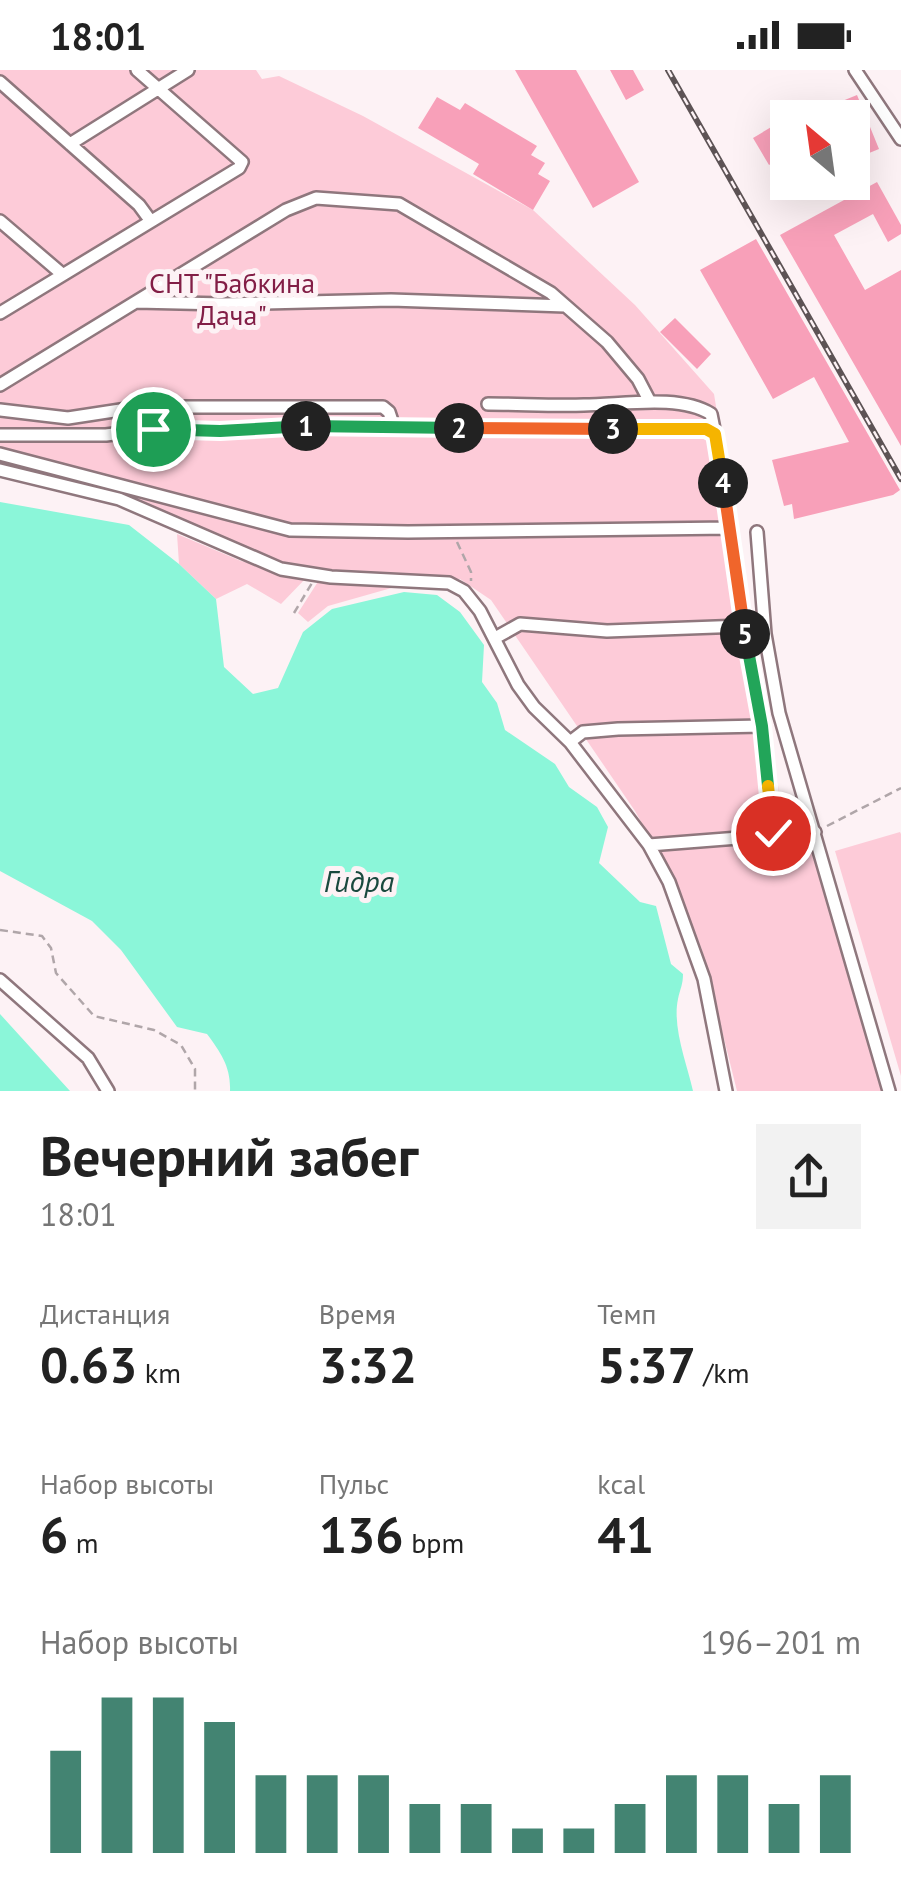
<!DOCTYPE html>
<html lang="ru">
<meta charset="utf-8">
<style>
body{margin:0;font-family:"PT Sans",sans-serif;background:#f2f2f2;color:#222;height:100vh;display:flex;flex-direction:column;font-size:38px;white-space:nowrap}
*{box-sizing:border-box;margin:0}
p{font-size:32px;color:#767676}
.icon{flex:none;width:55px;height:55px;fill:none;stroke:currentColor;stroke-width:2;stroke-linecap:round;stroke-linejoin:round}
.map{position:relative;height:1021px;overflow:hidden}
.details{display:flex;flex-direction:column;background:#fff;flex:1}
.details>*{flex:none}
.needle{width:65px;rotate:331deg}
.buttons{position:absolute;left:770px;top:30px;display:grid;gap:20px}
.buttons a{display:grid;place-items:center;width:100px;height:100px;border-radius:0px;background:#fff;box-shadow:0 10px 40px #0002;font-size:50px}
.pin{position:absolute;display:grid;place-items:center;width:85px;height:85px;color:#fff;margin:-42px;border:5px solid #fff;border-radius:50%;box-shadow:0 2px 10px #0007}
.km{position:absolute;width:50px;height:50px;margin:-25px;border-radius:50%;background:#222;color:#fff;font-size:28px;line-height:50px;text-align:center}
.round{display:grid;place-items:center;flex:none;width:105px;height:105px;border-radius:0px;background:#f2f2f2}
.headline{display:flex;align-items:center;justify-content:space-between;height:170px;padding:0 40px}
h1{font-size:55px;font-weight:600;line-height:75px}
.metrics{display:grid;grid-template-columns:repeat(3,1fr);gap:15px;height:170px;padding:10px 40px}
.metrics div{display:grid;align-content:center}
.metrics b{font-size:50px;font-weight:600}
.metrics small{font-size:28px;font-weight:400}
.metrics p{font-size:28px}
.chart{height:280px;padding:20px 40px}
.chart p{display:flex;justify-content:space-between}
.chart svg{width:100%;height:180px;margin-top:10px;stroke:#438472;stroke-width:6}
.status{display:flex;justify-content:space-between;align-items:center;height:70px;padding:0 50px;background:#fff;direction:ltr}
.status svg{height:28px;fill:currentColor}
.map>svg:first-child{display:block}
.green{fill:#fdcbd8}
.water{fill:#8bf6d9}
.building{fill:#f8a0b9}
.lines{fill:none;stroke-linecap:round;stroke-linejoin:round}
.minor-casing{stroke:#8f777d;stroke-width:16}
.path{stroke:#b0a6a9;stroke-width:2.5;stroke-dasharray:8 5;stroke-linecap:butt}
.minor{stroke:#fff;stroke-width:11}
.rail-casing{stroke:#5d5355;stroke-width:6}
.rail{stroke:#fdf2f5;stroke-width:2.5;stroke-dasharray:8;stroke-linecap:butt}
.split-1-casing{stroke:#fff;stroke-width:20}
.split-2-casing{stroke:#fff;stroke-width:20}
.split-3-casing{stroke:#fff;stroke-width:20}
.split-4-casing{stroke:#fff;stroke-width:20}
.split-5-casing{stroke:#fff;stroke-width:20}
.split-6-casing{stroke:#fff;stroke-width:20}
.split-7-casing{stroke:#fff;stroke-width:20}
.split-1{stroke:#22a559;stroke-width:12}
.split-2{stroke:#22a559;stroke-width:12}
.split-3{stroke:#f0652b;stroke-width:12}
.split-4{stroke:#f5b400;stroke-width:12}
.split-5{stroke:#f0652b;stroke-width:12}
.split-6{stroke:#22a559;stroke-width:12}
.split-7{stroke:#f5b400;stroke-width:12}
.labels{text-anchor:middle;stroke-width:10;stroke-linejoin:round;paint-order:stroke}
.park-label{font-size:28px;fill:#821e46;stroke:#fdf2f5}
.water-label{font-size:30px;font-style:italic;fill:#1a493e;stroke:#fdf2f5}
</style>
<div class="status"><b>18:01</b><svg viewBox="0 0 49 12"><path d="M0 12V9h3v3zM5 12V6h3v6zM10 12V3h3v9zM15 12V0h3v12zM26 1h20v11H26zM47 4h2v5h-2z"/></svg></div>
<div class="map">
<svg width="901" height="1021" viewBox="0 0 901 1021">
<rect width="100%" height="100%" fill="#fdf2f5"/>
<path class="green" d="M0,0H256L262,9L279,6L363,46L533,140L635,235L714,324L784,752L806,750L884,1021H737L702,880L678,818L635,741L491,530L460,509L321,502L267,489L151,435L0,394Z
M177,464L241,491L307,507L281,534L247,514L216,529L179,494Z
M319,510L402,515L328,536L308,552L298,543Z
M900,762L901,764V1006L835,781Z"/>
<path class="water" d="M0,432L129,455L179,494L216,529L224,597L253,624L278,618L303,562L332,539L404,522L437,525L460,542L484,575L482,612L497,633L505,660L555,694L569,717L597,737L608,757L599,793L640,832L656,836L671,894L683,904C683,915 680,919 678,929C672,957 687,994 693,1021H230C231,997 221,983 207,964L177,957L121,880L92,851L0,801Z
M0,944L70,1021H0Z"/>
<path class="building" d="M515,0H576L639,112L593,138Z
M610,0H633L644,20L626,30Z
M857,25L879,79L852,90V48L803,47Z
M437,27L460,40L465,33L537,76L531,85L545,93L538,104L550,111L533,140L473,104L479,94L418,58Z
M778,53L788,70V83L769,95L753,68Z
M877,112L901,155V164L888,172L873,144L834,165L865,220L901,200V376L780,165Z
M756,169L900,420L893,425L794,449L792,434L784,436L772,390L849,372L814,307L773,329L700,200Z
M675,248L711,284L697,299L660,262Z"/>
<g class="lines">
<g class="minor-casing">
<path id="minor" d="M855,0L901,69
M0,12L139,135L150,150
M70,74L188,0
M0,151L62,204
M136,232L224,234L391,230L565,236
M0,243L239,98L242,92L137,0
M0,315L286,140L316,128L399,134L551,223L607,272L638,309L650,332
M488,334C520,334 552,336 584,335C621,335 679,324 711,344L715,364
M0,340L68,348L140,337H383L389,342L394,357
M0,365H106L153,359L220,361L289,356L706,359L715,364L743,556L762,656L773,763
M0,384L290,460L408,462L730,458
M0,400L119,429L281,499L331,507L449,513L464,521L480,541L518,615L534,637L570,672L649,775L669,812L704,909L726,1021
M757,462L765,564L779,643L889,1021
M495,568L520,554L607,561L743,556
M570,672L583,662L618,659L762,656
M649,775L815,762
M0,910L88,988L108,1021"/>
</g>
<path class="path" d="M457,472L471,502V511
M294,543L312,513
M827,756L901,718
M0,860L42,866L51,878L56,903L94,946L154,960L181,975L195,999V1021"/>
<use href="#minor" class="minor"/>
<g class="rail-casing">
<path id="rail" d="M668,0L901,409"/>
</g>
<use href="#rail" class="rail"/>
</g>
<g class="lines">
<g class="split-1-casing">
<path id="split-1" d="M153,359L220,361L306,356"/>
</g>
<g class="split-2-casing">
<path id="split-2" d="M306,356L459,358"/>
</g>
<g class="split-3-casing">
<path id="split-3" d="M459,358L613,359"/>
</g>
<g class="split-4-casing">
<path id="split-4" d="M613,359H706L715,364L723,413"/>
</g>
<g class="split-5-casing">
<path id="split-5" d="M723,413L745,564"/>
</g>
<g class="split-6-casing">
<path id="split-6" d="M745,564L762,656L768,716"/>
</g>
<g class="split-7-casing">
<path id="split-7" d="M768,716L773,763"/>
</g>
<use href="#split-1" class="split-1"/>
<use href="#split-2" class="split-2"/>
<use href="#split-3" class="split-3"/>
<use href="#split-4" class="split-4"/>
<use href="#split-5" class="split-5"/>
<use href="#split-6" class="split-6"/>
<use href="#split-7" class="split-7"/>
</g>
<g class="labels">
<g class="park-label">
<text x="232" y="223">СНТ "Бабкина<tspan x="232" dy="32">Дача"</tspan></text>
</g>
<g class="water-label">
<text x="359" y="822">Гидра</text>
</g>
</g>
</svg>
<div class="buttons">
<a><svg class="needle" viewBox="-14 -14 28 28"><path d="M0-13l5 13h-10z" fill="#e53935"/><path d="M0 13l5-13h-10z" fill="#767676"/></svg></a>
</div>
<div class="pin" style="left:153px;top:359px;background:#1e9e55"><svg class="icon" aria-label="arrive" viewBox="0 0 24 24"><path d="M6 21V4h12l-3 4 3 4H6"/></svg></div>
<div class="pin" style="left:773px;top:763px;background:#d93025"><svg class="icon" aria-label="check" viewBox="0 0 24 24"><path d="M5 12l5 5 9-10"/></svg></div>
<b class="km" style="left:306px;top:356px">1</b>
<b class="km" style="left:459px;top:358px">2</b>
<b class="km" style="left:613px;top:359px">3</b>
<b class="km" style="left:723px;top:413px">4</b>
<b class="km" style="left:745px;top:564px">5</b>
</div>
<section class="details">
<div class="headline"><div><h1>Вечерний забег</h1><p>18:01</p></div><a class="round"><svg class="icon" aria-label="share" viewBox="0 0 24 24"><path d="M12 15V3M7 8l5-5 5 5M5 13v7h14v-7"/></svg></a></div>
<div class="metrics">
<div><p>Дистанция</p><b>0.63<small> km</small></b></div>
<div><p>Время</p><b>3:32</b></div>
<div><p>Темп</p><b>5:37<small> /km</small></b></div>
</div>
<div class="metrics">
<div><p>Набор высоты</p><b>6<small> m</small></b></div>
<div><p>Пульс</p><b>136<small> bpm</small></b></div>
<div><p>kcal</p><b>41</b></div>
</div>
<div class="chart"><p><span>Набор высоты</span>196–201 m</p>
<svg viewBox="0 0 160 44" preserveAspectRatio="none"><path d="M5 44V19M15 44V6M25 44V6M35 44V12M45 44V25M55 44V25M65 44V25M75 44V32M85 44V32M95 44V38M105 44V38M115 44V32M125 44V25M135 44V25M145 44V32M155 44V25"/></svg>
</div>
</section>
